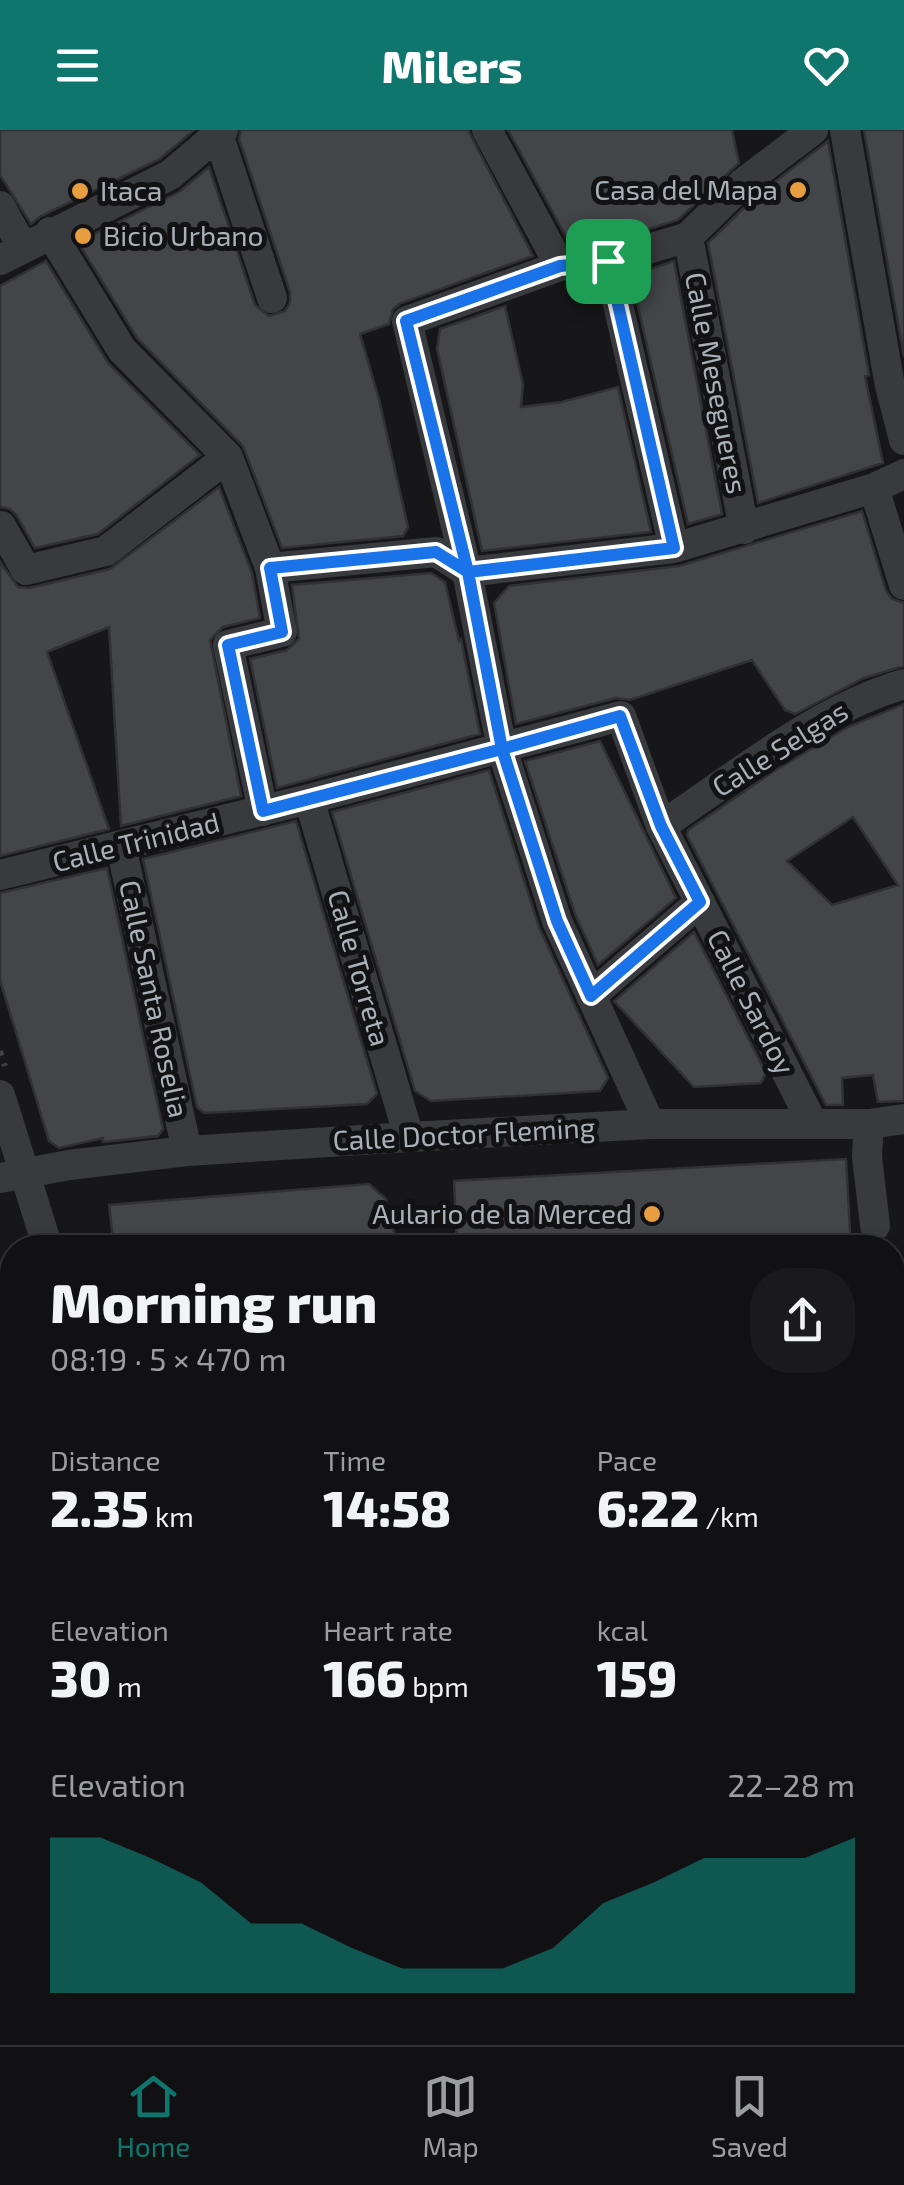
<!DOCTYPE html>
<meta charset="utf-8">
<style>
body{margin:0;font-family:"Exo 2",sans-serif;background:#1a1a1c;color:#f1f3f6;height:100vh;display:flex;flex-direction:column;font-size:38px;white-space:nowrap}
*{box-sizing:border-box;margin:0}
p{font-size:32px;color:#9c9da0}
.icon{flex:none;width:55px;height:55px;fill:none;stroke:currentColor;stroke-width:2;stroke-linecap:round;stroke-linejoin:round}
.map{position:relative;flex:1;overflow:hidden}
.details{position:absolute;left:0px;top:1105px;width:905px;height:810px;display:flex;flex-direction:column;background:#111113;border-radius:40px 40px 0 0;box-shadow:0 5px 15px #0003,0 0 0 2px #303133}
.details>*{flex:none}
.pin{position:absolute;display:grid;place-items:center;width:85px;height:85px;color:#fff;margin:-42px;border-radius:20px;box-shadow:0 5px 15px #0006}
.round{display:grid;place-items:center;flex:none;width:105px;height:105px;border-radius:40px;background:#1a1a1c}
.summary{display:flex;align-items:center;justify-content:space-between;height:170px;padding:0 50px}
h1{font-size:55px;font-weight:800;line-height:75px}
.metrics{display:grid;grid-template-columns:repeat(3,1fr);gap:15px;height:170px;padding:10px 50px}
.metrics div{display:grid;align-content:center}
.metrics b{font-size:50px;font-weight:800}
.metrics small{font-size:28px;font-weight:400}
.metrics p{font-size:28px}
.chart{height:280px;padding:20px 50px}
.chart p{display:flex;justify-content:space-between}
.chart svg{width:100%;height:180px;margin-top:10px;fill:#0f766e;opacity:.7}
header{display:flex;justify-content:space-between;align-items:center;height:130px;padding:0 50px;background:#0f766e;color:#fff;font-size:45px;font-weight:800}
.tab-bar{display:flex;justify-content:space-around;align-items:center;height:140px;border-top:2px solid #303133;background:#111113;font-size:28px;color:#9c9da0}
.tab-bar a{display:grid;justify-items:center;gap:5px}
.tab-bar .active{color:#0f766e}
.map>svg:first-child{display:block}
.green{fill:#1f271f}
.building{fill:#444549;stroke:#313135;stroke-width:2.5;fill-rule:evenodd}
.lines{fill:none;stroke-linecap:round;stroke-linejoin:round}
.path{stroke:#3e4144;stroke-width:6;stroke-dasharray:5 8;stroke-linecap:butt}
.street{stroke:#383a3e;stroke-width:30}
.route-casing{stroke:#fff;stroke-width:20}
.route{stroke:#1a73e8;stroke-width:12}
.poi-dot{fill:#e79d40;stroke:#121214;stroke-width:4}
.labels{text-anchor:middle;stroke-width:10;stroke-linejoin:round;paint-order:stroke}
.poi-label{font-size:28px;fill:#aab0b8;stroke:#121214;text-anchor:end}
.street-label{font-size:28px;fill:#aab0b8;stroke:#121214}
</style>
<header><svg class="icon" aria-label="menu" viewBox="0 0 24 24"><path d="M4 6h16M4 12h16M4 18h16"/></svg>Milers<svg class="icon" aria-label="heart" viewBox="0 0 24 24"><path d="M12 20l-8-8c-3-5 5-10 8-4 3-6 11-1 8 4z"/></svg></header>
<div class="map">
<svg width="904" height="1915" viewBox="0 0 904 1915">
<rect width="100%" height="100%" fill="#171719"/>
<path class="green" d="M0,1289H12V1902L189,1903L190,1915H0Z"/>
<path class="building" d="M0,0H194L160,29L41,86L31,94L0,45Z
M241,0H468L533,126L401,173L393,179L389,194L360,204L379,269L408,397L403,406L282,418L243,316L137,208L78,112L179,62L209,37L255,175L269,186L285,181L290,173V162L239,9Z
M508,0H732L739,33L678,90L604,113L571,116Z
M864,0H904V227Z
M828,11L869,245L865,246L883,333L758,373L708,113L755,67Z
M46,131L108,233L200,325L98,404L35,418L17,386L10,379L0,377V156Z
M674,131L722,384L688,394L631,146Z
M505,176L523,254L521,277L562,272L618,257L651,402L482,421L437,219L440,199Z
M219,357L252,443L260,488L223,497L210,510L241,666L121,696L109,497L47,522L109,699L0,726V432L18,457L29,458L110,439Z
M862,381L886,461L892,469L904,473V536L864,548L795,584L785,580L752,530L630,570L616,568L516,594L494,473L509,456L679,436Z
M431,443L445,452L459,511L461,509L480,604L277,658L250,529L287,520L299,509L292,455Z
M904,574V971L878,972L873,945L842,948L843,975H826L687,705L688,700L774,641L848,597ZM853,687L898,755L832,775L787,731Z
M600,611L676,768L598,835L575,784L525,631Z
M489,640L539,797L608,948L600,961L431,971L415,961L332,682Z
M296,691L377,964L367,974L204,983L197,977L143,729Z
M107,738L163,999L158,1006L103,1012V1008L59,1018L49,1011L0,850V763Z
M694,802L766,943L761,953L694,957L614,871Z
M846,1029L851,1118H457L454,1051Z
M369,1054L386,1069L387,1087L402,1118H114L109,1075Z"/>
<g class="lines">
<path class="path" d="M0,921L5,936
M892,1270L904,1269
M0,1369L8,1374L12,1388
M892,1550L904,1549
M0,1618L12,1621
M120,1915L126,1902"/>
<path class="street" d="M487,0L560,136
M845,0L890,256L904,310
M218,4L272,168
M0,76L23,118
M50,102L122,220L228,327L270,438L282,502L228,515L263,681
M688,107L744,399
M0,130L170,45L223,0
M608,131L674,418
M874,358L904,455
M1,396L26,440L106,421L228,327
M270,438L436,422L467,442L674,418L874,358L904,344
M309,669L409,1007
M661,696C738,645 816,580 904,554
M121,716L187,1021
M0,745L309,669L621,586L661,696L813,994
M591,866L700,772
M0,965L48,1118
M650,994L557,791L502,619L467,442L407,191L560,136L608,131L688,107L743,53L813,0
M869,994L867,1026L875,1096
M0,1048L69,1035L187,1021L409,1007L650,994H869L904,989
M0,1245L12,1244
M892,1814L904,1878
M244,1902L245,1915
M653,1902L655,1915"/>
</g>
<g class="lines">
<g class="route-casing">
<path id="route" d="M608,131L560,136L406,191L468,442L436,422L270,438L282,502L228,515L263,681L502,619L557,791L591,866L700,772L661,696L620,586L502,619L468,442L674,418L608,131"/>
</g>
<use href="#route" class="route"/>
</g>
<g class="poi-dot">
<circle cx="798" cy="60" r="10"/>
<circle cx="80" cy="61" r="10"/>
<circle cx="83" cy="106" r="10"/>
<circle cx="652" cy="1084" r="10"/>
</g>
<g class="labels">
<g class="poi-label">
<text x="778" y="70">Casa del Mapa</text>
<text x="100" y="71" text-anchor="start">Itaca</text>
<text x="103" y="116" text-anchor="start">Bicio Urbano</text>
<text x="632" y="1094">Aulario de la Merced</text>
</g>
<g class="street-label">
<text transform="translate(716 253) rotate(79)" y="10">Calle Mesegueres</text>
<text transform="translate(780 619) rotate(-32)" y="10">Calle Selgas</text>
<text transform="translate(136 712) rotate(-14)" y="10">Calle Trinidad</text>
<text transform="translate(359 838) rotate(74)" y="10">Calle Torreta</text>
<text transform="translate(154 869) rotate(78)" y="10">Calle Santa Roselia</text>
<text transform="translate(751 872) rotate(63)" y="10">Calle Sardoy</text>
<text transform="translate(464 1004) rotate(-3)" y="10">Calle Doctor Fleming</text>
</g>
</g>
</svg>
<div class="pin" style="left:608px;top:131px;background:#1e9e55"><svg class="icon" aria-label="arrive" viewBox="0 0 24 24"><path d="M6 21V4h12l-3 4 3 4H6"/></svg></div>
<section class="details">
<div class="summary"><div><h1>Morning run</h1><p>08:19 · 5 × 470 m</p></div><a class="round"><svg class="icon" aria-label="share" viewBox="0 0 24 24"><path d="M12 15V3M7 8l5-5 5 5M5 13v7h14v-7"/></svg></a></div>
<div class="metrics">
<div><p>Distance</p><b>2.35<small> km</small></b></div>
<div><p>Time</p><b>14:58</b></div>
<div><p>Pace</p><b>6:22<small> /km</small></b></div>
</div>
<div class="metrics">
<div><p>Elevation</p><b>30<small> m</small></b></div>
<div><p>Heart rate</p><b>166<small> bpm</small></b></div>
<div><p>kcal</p><b>159</b></div>
</div>
<div class="chart"><p><span>Elevation</span>22–28 m</p>
<svg viewBox="0 0 160 44" preserveAspectRatio="none"><path d="M0 44V6L10 6L20 11L30 17L40 27L50 27L60 33L70 38L80 38L90 38L100 33L110 22L120 17L130 11L140 11L150 11L160 6V44z"/></svg>
</div>
</section>
</div>
<nav class="tab-bar">
<a class="active"><svg class="icon" aria-label="home" viewBox="0 0 24 24"><path d="M3 11l9-7 9 7M6 9v11h12V9"/></svg>Home</a>
<a><svg class="icon" aria-label="map" viewBox="0 0 24 24"><path d="M3 6l6-2 6 2 6-2v14l-6 2-6-2-6 2zM9 4v14M15 6v14"/></svg>Map</a>
<a><svg class="icon" aria-label="saved" viewBox="0 0 24 24"><path d="M7 4h10v16l-5-4-5 4z"/></svg>Saved</a>
</nav>
